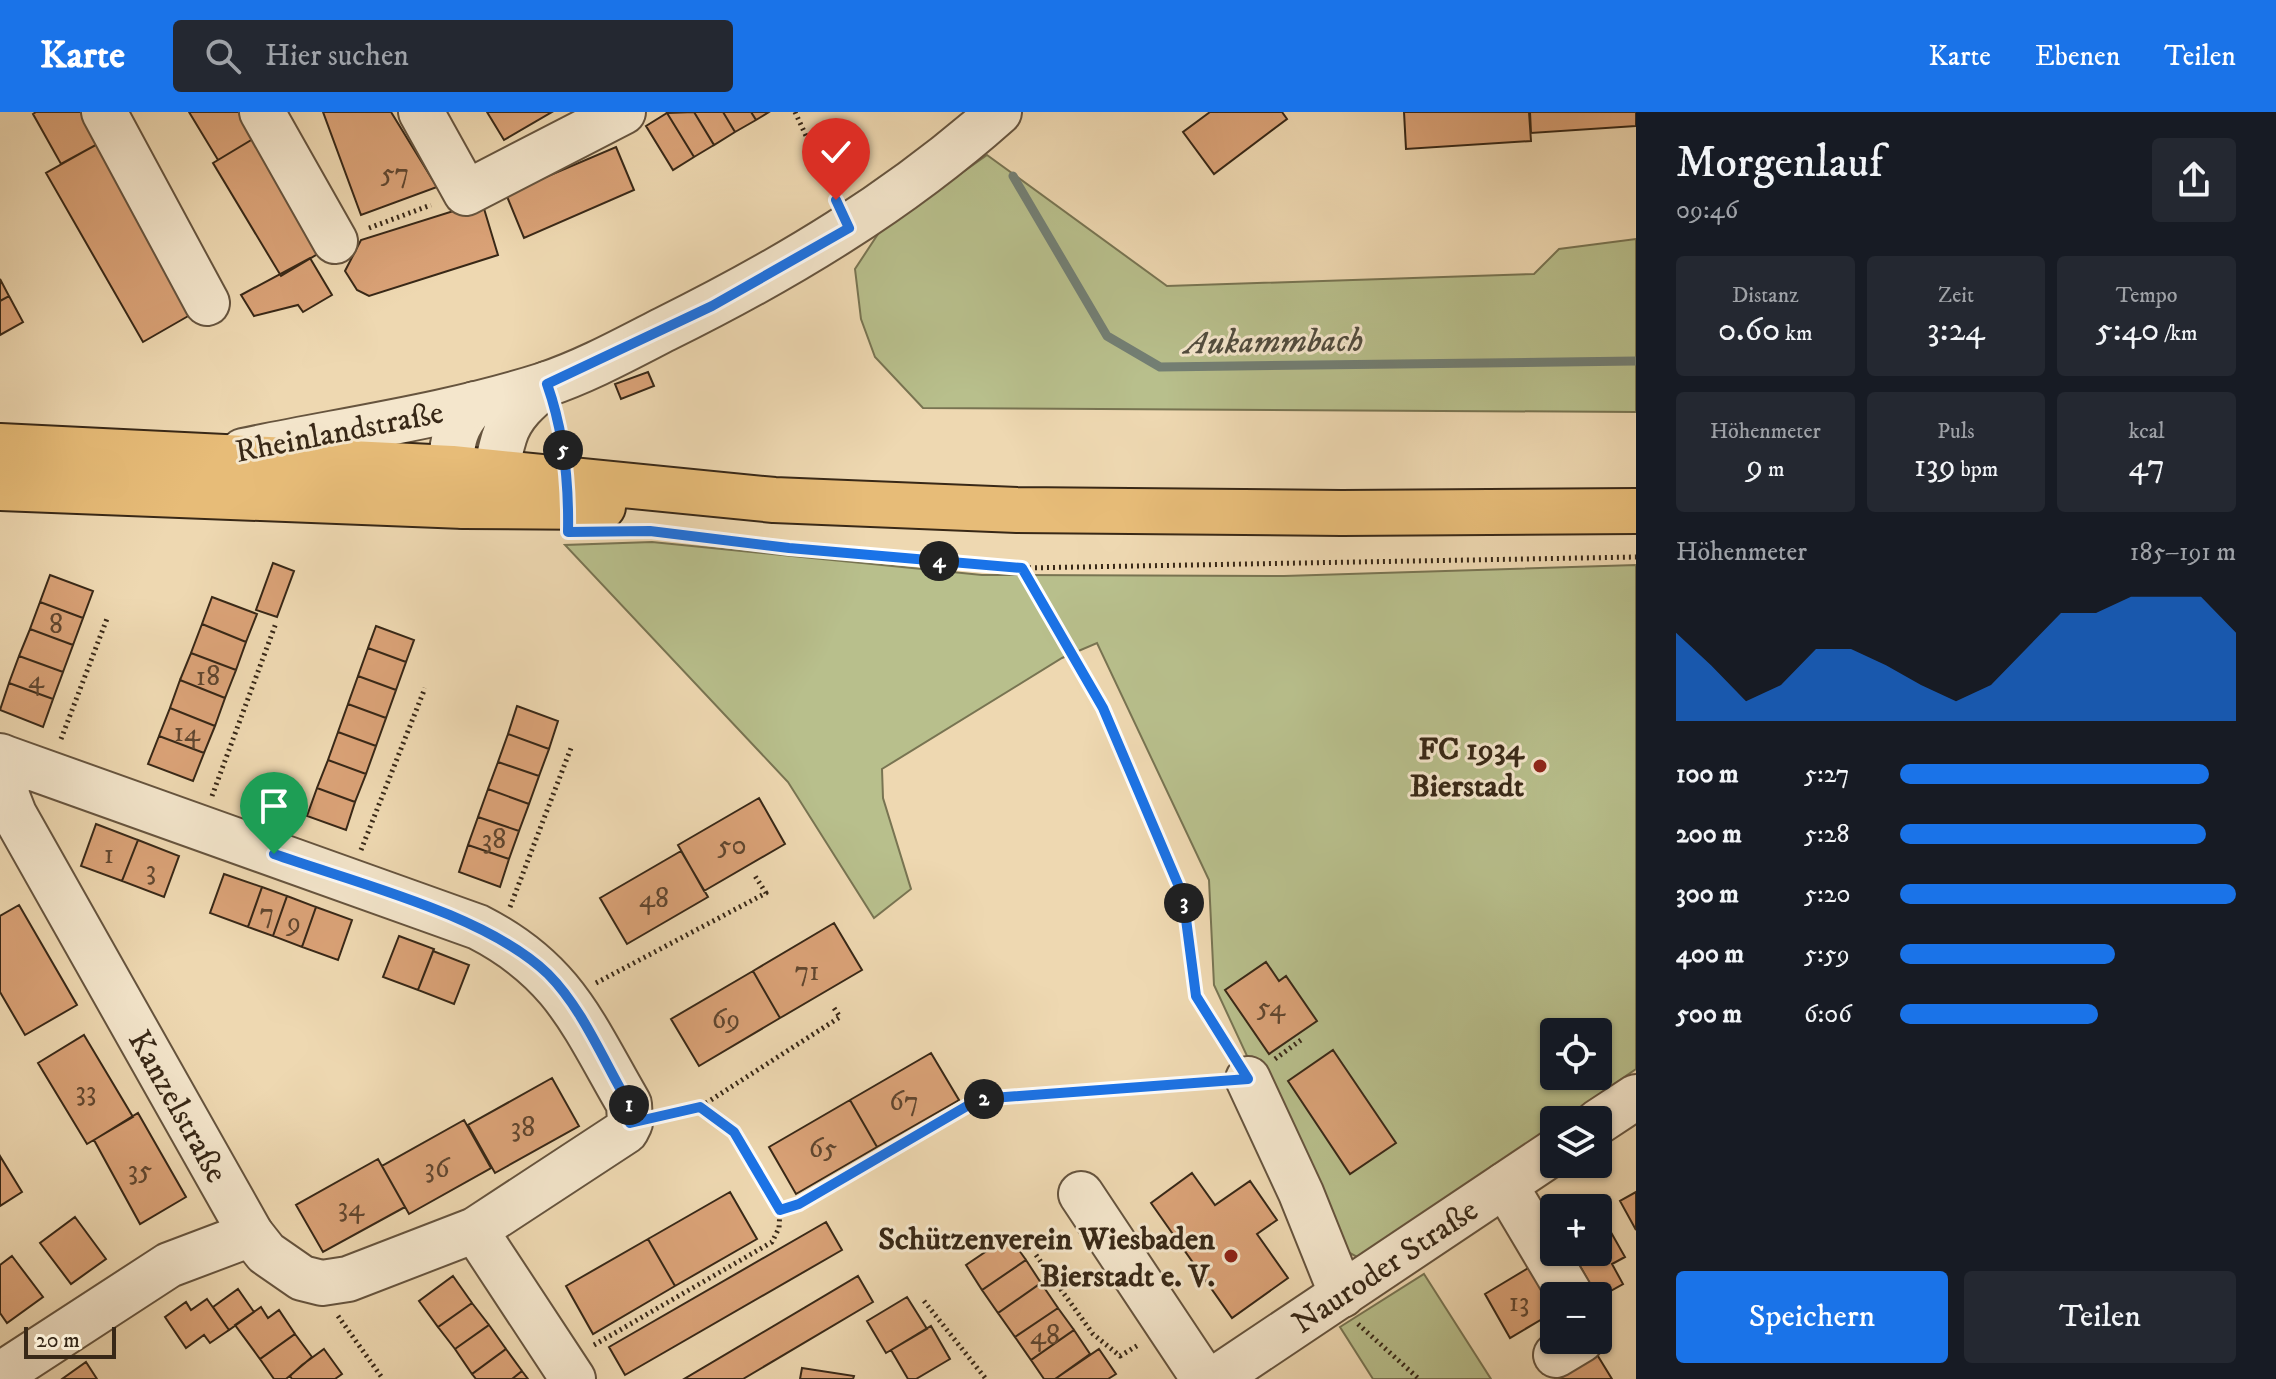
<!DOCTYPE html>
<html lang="de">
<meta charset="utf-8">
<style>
body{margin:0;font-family:"IM FELL DW Pica",serif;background:#242831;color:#f1f3f6;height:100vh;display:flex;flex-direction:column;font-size:30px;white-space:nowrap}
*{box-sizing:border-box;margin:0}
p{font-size:26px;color:#9ea1a6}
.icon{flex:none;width:44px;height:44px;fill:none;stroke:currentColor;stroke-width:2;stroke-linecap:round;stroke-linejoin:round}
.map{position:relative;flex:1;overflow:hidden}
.sheet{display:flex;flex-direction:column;background:#171b24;width:640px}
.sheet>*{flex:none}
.fabs{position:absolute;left:1540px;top:906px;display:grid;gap:16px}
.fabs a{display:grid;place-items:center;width:72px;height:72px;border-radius:8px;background:#171b24;box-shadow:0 2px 6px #0004;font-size:40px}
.scale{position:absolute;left:24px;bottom:20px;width:92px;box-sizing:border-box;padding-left:8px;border:4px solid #382817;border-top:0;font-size:22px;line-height:28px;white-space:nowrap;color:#382817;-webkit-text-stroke:6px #f4e6cc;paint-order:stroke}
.pin{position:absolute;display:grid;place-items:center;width:68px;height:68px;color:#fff;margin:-82px -34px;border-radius:50% 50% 50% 0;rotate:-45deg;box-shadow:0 0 8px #0007}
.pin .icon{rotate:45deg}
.km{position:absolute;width:40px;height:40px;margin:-20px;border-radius:50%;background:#222;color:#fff;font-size:22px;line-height:40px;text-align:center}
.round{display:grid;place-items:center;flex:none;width:84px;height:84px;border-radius:8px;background:#242831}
.head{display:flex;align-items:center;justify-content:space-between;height:136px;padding:0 40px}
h1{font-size:44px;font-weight:600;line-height:60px}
.stats{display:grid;grid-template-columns:repeat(3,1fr);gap:12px;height:136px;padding:8px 40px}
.stats div{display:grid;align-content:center;border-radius:8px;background:#242831;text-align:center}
.stats b{font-size:34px;font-weight:600}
.stats small{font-size:22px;font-weight:400}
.stats p{font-size:22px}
.chart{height:224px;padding:16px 40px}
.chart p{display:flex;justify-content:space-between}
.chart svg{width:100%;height:144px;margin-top:8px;fill:#1a73e8;opacity:.7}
.button{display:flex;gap:16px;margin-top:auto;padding:16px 40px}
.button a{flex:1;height:92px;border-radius:8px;background:#1a73e8;color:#fff;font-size:32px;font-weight:600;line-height:92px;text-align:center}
.button a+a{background:#242831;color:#f1f3f6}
ul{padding:0 40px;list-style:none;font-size:26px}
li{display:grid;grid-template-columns:128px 96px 1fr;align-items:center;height:60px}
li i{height:20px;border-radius:10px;background:#1a73e8}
header{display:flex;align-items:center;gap:48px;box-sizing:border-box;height:112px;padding:0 40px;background:#1a73e8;color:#fff}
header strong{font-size:38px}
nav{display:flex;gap:44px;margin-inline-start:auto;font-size:28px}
.search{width:560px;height:72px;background:#242831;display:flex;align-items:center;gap:20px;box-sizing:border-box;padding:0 28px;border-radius:8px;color:#9ea1a6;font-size:30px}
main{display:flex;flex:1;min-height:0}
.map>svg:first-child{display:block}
.green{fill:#b8bf8c;stroke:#787452;stroke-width:2;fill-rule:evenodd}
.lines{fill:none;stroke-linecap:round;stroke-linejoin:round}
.stream{stroke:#737f74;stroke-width:9}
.building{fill:#daa277;stroke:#382817;stroke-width:2}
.minor-casing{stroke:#66543e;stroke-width:48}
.major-casing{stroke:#382817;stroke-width:48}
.path{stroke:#382817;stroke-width:5;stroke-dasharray:2 4;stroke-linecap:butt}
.minor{stroke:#f4e6cc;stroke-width:44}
.major{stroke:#e7bc78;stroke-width:44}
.route-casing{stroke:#fff;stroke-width:16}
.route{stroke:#1a73e8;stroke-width:10}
.poi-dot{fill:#8f2418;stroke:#f4e6cc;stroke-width:3}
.labels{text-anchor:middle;stroke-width:6;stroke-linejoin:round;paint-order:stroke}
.number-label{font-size:28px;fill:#60462f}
.street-label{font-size:32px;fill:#382817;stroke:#f4e6cc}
.poi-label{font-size:32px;font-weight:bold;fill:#382817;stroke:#f4e6cc;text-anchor:end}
.water-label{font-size:34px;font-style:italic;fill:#514c3e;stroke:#f4e6cc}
</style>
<header>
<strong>Karte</strong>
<div class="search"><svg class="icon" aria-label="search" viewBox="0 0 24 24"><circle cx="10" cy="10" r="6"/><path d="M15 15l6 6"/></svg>Hier suchen</div>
<nav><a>Karte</a><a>Ebenen</a><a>Teilen</a></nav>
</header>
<main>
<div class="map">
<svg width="1636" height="1267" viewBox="0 0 1636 1267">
<rect width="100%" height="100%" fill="#eed8b1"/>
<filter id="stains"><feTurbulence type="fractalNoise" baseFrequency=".0025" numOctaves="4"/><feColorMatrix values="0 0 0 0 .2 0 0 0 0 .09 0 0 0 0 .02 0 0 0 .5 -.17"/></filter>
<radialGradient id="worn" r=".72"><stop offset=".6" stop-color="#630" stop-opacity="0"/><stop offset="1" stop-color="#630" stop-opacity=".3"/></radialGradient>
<path class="green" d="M987,43L1167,174L1534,162L1559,137L1636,127V300L923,296L875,245L861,207L855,157L880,119Z
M652,430L982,463L1284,464L1636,453V957L1561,1008H1554V1013L1359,1146L1335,1133L1214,873L1209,768L1097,531L1062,546L882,657L883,686L911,777L874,806L788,670L565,433ZM1554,920H1598V964H1554Z
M1424,1162L1491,1267H1373L1340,1215Z"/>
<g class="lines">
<path class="stream" d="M1013,64L1107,224L1160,255L1636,249"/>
</g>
<path class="building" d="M36,0H90L105,28L61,52L33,2Z
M189,0H257L268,18L218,48Z
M323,0H391L437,75L361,103Z
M487,0H552L504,28Z
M694,0L714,33L694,45L667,1Z
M694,0H723L735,20L714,33Z
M723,0H751L756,8L735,20Z
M751,0H769L756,8Z
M1210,0H1282L1287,7L1214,62L1183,20Z
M1404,0H1529L1531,29L1406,37Z
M1530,0H1636V14L1531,21Z
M667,1L694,45L673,58L646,14Z
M263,21L331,134L281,164L213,51Z
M101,30L197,199L143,230L46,61Z
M616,35L634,78L524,126L506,82Z
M482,90L498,143L369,184L357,178L345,159L361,128Z
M310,146L332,183L303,200L298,193L254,204L241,183Z
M0,167L9,184L0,189Z
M9,184L23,210L0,223V189Z
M648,260L654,274L621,287L615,272Z
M273,451L294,459L277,505L256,498Z
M50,463L93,479L83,506L40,490Z
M212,485L257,502L246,530L202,512Z
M40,490L83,506L73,533L30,517Z
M202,512L246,530L236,558L191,541Z
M376,514L414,528L406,550L368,536Z
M30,517L73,533L63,560L19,544Z
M368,536L406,550L396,578L358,564Z
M191,541L236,558L225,586L180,568Z
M19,544L63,560L53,587L9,571Z
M358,564L396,578L386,606L348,592Z
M180,568L225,586L215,614L170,596Z
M9,571L53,587L43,615L0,598Z
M348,592L386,606L376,634L338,620Z
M517,594L558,609L549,637L508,622Z
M170,596L215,614L204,641L159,624Z
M338,620L376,634L366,662L328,648Z
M508,622L549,637L539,664L498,650Z
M159,624L204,641L193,669L148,652Z
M328,648L366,662L355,690L317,676Z
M498,650L539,664L529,692L488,677Z
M317,676L355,690L346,718L307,704Z
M488,677L529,692L519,719L478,705Z
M759,686L785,732L704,779L678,733Z
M478,705L519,719L509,747L468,733Z
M96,712L138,728L122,769L81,754Z
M138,728L179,744L164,785L122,769Z
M468,733L509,747L500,775L459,760Z
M681,739L708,785L627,832L600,786Z
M224,762L262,775L248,815L210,801Z
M262,775L287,784L273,824L248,815Z
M287,784L316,795L302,835L273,824Z
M19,793L77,893L25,923L0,880V804Z
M316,795L352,808L338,848L302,835Z
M834,811L862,858L780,906L753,859Z
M399,824L434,837L418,878L383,865Z
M433,839L469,853L454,892L418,878Z
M1266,850L1279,869L1286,864L1317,909L1269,942L1225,878Z
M753,859L780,906L699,954L671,907Z
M84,923L133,1005L87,1032L38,951Z
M1333,938L1396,1031L1350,1062L1288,969Z
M931,941L959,988L877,1035L850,988Z
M552,966L579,1014L495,1061L468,1013Z
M850,988L877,1035L796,1082L769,1035Z
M138,1001L186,1085L140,1112L94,1028Z
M464,1008L491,1056L409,1102L382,1054Z
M0,1044L22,1080L0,1094Z
M378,1047L405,1095L323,1140L296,1093Z
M1192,1061L1215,1093L1250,1069L1277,1108L1257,1122L1288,1166L1232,1206L1151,1091Z
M730,1080L757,1127L675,1174L648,1127Z
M1636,1080V1118L1620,1089Z
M75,1105L106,1147L71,1172L40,1131Z
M1604,1108L1625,1145L1612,1152L1623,1172L1598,1186L1572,1140H1598V1111Z
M826,1110L842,1138L625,1263L609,1235Z
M1009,1124L1026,1148L982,1178L966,1153Z
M648,1127L675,1174L593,1222L566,1174Z
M12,1144L43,1185L7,1211L0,1201V1153Z
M1026,1148L1041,1171L998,1201L982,1178Z
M1530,1155L1554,1200L1510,1226L1485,1182Z
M453,1164L472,1191L438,1215L419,1189Z
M858,1164L873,1190L743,1267H684Z
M1041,1171L1058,1196L1015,1225L998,1201Z
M238,1177L254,1200L229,1218L213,1195Z
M907,1185L927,1217L886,1241L867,1209Z
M207,1187L229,1218L210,1231L204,1223L186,1236L165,1205L186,1190L191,1198Z
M472,1191L489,1213L455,1237L438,1215Z
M261,1195L268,1206L279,1198L295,1222L260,1247L235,1213Z
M1058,1196L1074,1218L1031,1248L1015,1225Z
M489,1213L506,1237L472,1262L455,1237Z
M931,1214L950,1247L916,1267H908L891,1238Z
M1074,1218L1090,1242L1055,1267H1044L1031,1248Z
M295,1222L312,1245L286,1267H274L260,1247Z
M1593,1236L1612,1267H1556L1552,1261Z
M324,1237L342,1262L335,1267H292L290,1264L302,1253Z
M506,1237L522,1259L512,1267H476L472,1262Z
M1099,1237L1116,1262L1108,1267H1055Z
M86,1250L97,1267H62Z
M802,1256L854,1264L853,1267H800Z
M522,1259L528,1267H512Z"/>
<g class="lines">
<g class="minor-casing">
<g id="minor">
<path d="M104,0L207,191"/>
<path d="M262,0L335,129"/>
<path d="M421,0L466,81L623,0"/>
<path d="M475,292C444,322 449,357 464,394C500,373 493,362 504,326C510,303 529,287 547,272"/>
<path d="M243,339C343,318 447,304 544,273C586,259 626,237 665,217C786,157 898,90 999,0"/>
<path id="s1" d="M0,644L5,646L7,684L14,702L251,1122L266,1141L302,1166L322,1171L348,1167L475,1118L626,1019L630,1011L629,992C583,913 564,859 478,815L5,646"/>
<path d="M1248,967L1301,1081L1342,1183"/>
<path d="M1598,1010L1636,985"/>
<path d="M1505,1073L1571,1184"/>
<path d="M1081,1082L1204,1267"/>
<path d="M475,1118L573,1267"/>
<path d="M1556,1243L1581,1228"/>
<path d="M0,1263L169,1153L251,1122"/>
<path id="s2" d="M1215,1267L1554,1040"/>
</g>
</g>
<g class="major-casing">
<path id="major" d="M0,334L452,356L774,388L1017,398L1342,401L1636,399
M0,376L464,394L603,395"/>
</g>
<path class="path" d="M795,0L833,82
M369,116L431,93
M558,310L562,332
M629,419L1022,456L1103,596L1183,784L1196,884L1230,939
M1023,456L1636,445
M61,627L108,504
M212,684L276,511
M361,738L425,576
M510,795L571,636
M596,871L766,781L755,764
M1275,947L1301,928
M700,995L734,1020L780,1098L799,1092L979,987L1212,969
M666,1003L700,995L840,905L832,893
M1036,1143L1093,1222L1120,1244L1140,1232
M924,1189L986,1267
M338,1204L383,1267
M1358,1212L1419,1267
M594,1233L772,1130L779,1116L780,1098"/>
<use href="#minor" class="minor"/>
<use href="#major" class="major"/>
</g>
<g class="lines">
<g class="route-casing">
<path id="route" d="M274,742C356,771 487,803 548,862C583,897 604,950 629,992L630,1011L700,995L734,1020L780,1098L799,1092L979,987L1248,967L1196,884L1183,784L1103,596L1022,456L789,436L650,419L568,420C569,369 564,320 547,272L712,194L849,116L836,88"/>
</g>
<use href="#route" class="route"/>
</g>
<g class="poi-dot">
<circle cx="1540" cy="654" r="8"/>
<circle cx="1231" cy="1144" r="8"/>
</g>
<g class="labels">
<g class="number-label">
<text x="395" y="70">57</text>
<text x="56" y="521">8</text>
<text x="208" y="573">18</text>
<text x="36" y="576">4</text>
<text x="187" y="629">14</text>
<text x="494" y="736">38</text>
<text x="732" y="742">50</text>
<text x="109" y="751">1</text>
<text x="151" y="767">3</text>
<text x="654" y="795">48</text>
<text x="267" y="810">7</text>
<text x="294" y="819">9</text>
<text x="807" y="868">71</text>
<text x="1271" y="904">54</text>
<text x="726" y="916">69</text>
<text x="86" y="988">33</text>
<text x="904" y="998">67</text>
<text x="523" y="1024">38</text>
<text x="823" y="1045">65</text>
<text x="437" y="1065">36</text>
<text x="140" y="1067">35</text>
<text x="351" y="1104">34</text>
<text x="1519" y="1199">13</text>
<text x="1045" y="1232">48</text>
</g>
<g class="street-label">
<text transform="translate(339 319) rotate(-11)" y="11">Rheinlandstraße</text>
<text dy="11" stroke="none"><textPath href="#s1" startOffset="398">Kanzelstraße</textPath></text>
<text dy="11" stroke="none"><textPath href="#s2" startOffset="204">Nauroder Straße</textPath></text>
</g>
<g class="poi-label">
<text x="1524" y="647">FC 1934<tspan x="1524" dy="37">Bierstadt</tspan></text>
<text x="1215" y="1137">Schützenverein Wiesbaden<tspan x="1215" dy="37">Bierstadt e. V.</tspan></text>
</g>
<g class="water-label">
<text transform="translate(1274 228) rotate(-1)" y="12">Aukammbach</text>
</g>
</g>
<rect width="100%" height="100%" filter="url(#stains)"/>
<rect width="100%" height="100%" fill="url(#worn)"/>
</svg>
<div class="fabs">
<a><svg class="icon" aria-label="locate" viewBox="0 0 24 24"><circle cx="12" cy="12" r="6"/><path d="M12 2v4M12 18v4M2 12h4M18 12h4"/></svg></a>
<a><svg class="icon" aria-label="layers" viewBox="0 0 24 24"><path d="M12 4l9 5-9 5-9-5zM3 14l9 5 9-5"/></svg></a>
<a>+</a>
<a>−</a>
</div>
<div class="scale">20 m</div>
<div class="pin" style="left:274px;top:742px;background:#1e9e55"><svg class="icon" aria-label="arrive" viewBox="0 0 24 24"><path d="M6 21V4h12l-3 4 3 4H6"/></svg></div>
<div class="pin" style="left:836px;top:88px;background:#d93025"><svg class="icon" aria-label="check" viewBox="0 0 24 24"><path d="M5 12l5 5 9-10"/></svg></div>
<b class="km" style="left:629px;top:993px">1</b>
<b class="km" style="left:984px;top:987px">2</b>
<b class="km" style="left:1184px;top:791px">3</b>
<b class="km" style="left:939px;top:449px">4</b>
<b class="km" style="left:563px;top:338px">5</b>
</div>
<section class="sheet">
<div class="head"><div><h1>Morgenlauf</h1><p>09:46</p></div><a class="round"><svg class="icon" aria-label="share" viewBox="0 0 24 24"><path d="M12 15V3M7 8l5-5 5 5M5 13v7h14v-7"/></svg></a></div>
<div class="stats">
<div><p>Distanz</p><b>0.60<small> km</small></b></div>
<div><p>Zeit</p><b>3:24</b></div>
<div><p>Tempo</p><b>5:40<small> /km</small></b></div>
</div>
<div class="stats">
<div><p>Höhenmeter</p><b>9<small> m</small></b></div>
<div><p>Puls</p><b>139<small> bpm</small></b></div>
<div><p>kcal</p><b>47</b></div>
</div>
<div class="chart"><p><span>Höhenmeter</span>185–191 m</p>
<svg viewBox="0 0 160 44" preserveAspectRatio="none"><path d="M0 44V17L10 27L20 38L30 33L40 22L50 22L60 27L70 33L80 38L90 33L100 22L110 11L120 11L130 6L140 6L150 6L160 17V44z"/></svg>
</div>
<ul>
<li><b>100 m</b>5:27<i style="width:92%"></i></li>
<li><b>200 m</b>5:28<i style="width:91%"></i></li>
<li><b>300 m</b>5:20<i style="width:100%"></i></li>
<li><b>400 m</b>5:59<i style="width:64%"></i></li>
<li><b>500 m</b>6:06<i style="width:59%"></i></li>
</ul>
<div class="button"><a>Speichern</a><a>Teilen</a></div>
</section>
</main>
